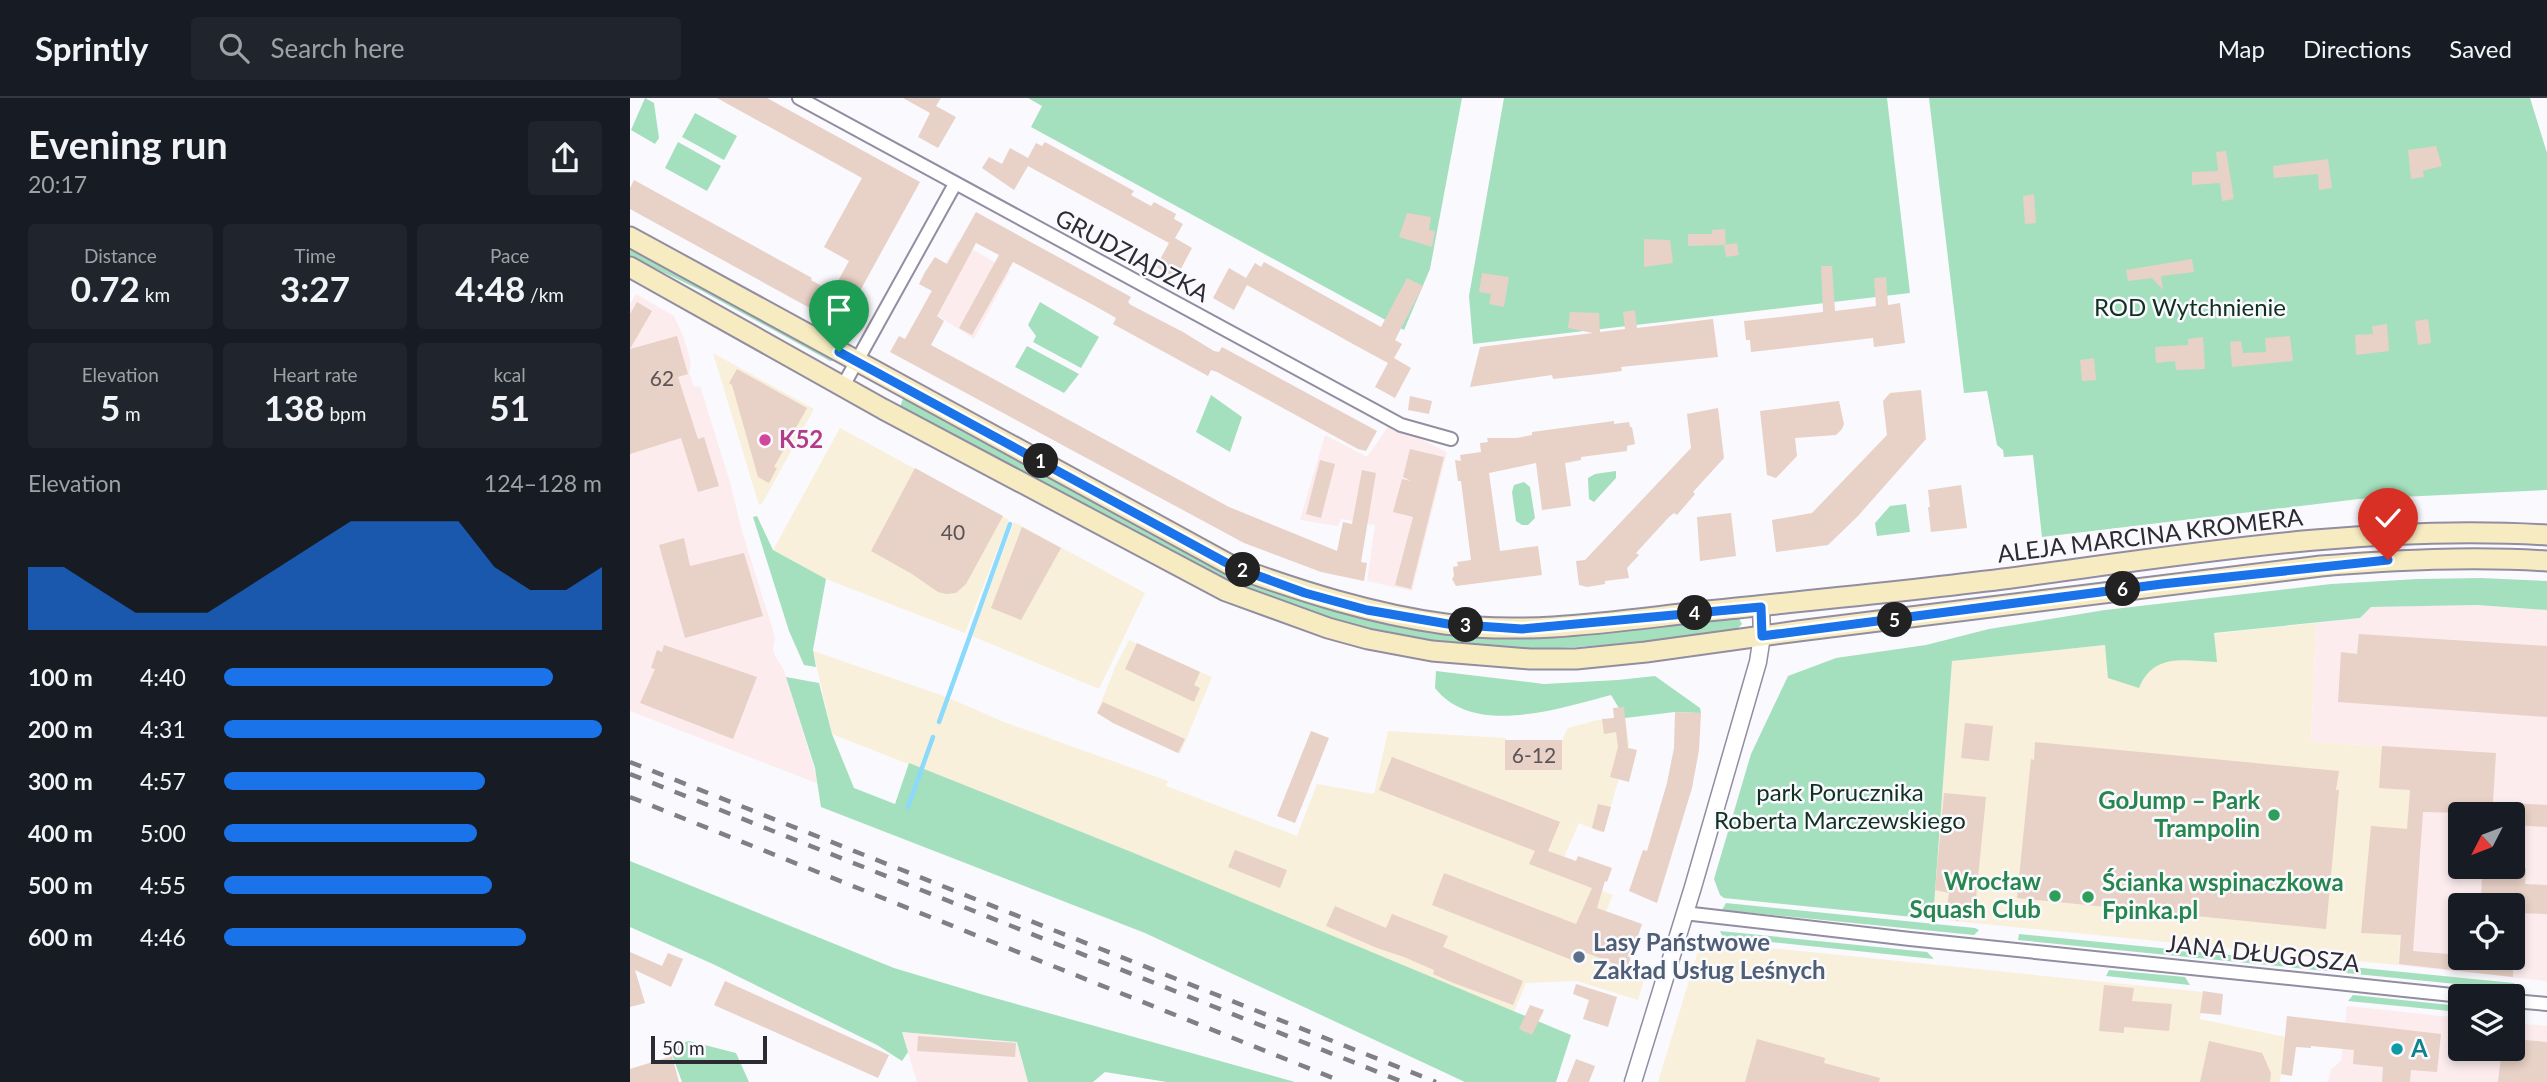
<!DOCTYPE html>
<meta charset="utf-8">
<style>
body{margin:0;font-family:Lato,sans-serif;background:#20242c;color:#f1f3f6;height:100vh;display:flex;flex-direction:column;font-size:26px;white-space:nowrap}
*{box-sizing:border-box;margin:0}
p{font-size:23px;color:#9ea1a6}
.icon{flex:none;width:38px;height:38px;fill:none;stroke:currentColor;stroke-width:2;stroke-linecap:round;stroke-linejoin:round}
.map{position:relative;flex:1;overflow:hidden}
.sheet{display:flex;flex-direction:column;background:#171b24;width:630px}
.sheet>*{flex:none}
.needle{width:46px;rotate:228deg}
.fabs{position:absolute;left:1818px;top:704px;display:grid;gap:14px}
.fabs a{display:grid;place-items:center;width:77px;height:77px;border-radius:7px;background:#171b24;box-shadow:0 4px 10px #0003;font-size:35px}
.scale{position:absolute;left:21px;bottom:18px;width:116px;box-sizing:border-box;padding-left:7px;border:4px solid #2c2a32;border-top:0;font-size:19px;line-height:24px;white-space:nowrap;color:#2c2a32;-webkit-text-stroke:5px #faf9fe;paint-order:stroke}
.pin{position:absolute;display:grid;place-items:center;width:60px;height:60px;color:#fff;margin:-72px -30px;border-radius:50% 50% 50% 0;rotate:-45deg;box-shadow:0 0 7px #0007}
.pin .icon{rotate:45deg}
.km{position:absolute;width:35px;height:35px;margin:-18px;border-radius:50%;background:#222;color:#fff;font-size:19px;line-height:35px;text-align:center}
.round{display:grid;place-items:center;flex:none;width:74px;height:74px;border-radius:7px;background:#20242c}
.head{display:flex;align-items:center;justify-content:space-between;height:119px;padding:0 28px}
h1{font-size:38px;font-weight:700;line-height:52px}
.figures{display:grid;grid-template-columns:repeat(3,1fr);gap:10px;height:119px;padding:7px 28px}
.figures div{display:grid;align-content:center;border-radius:7px;background:#20242c;text-align:center}
.figures b{font-size:35px;font-weight:700}
.figures small{font-size:19px;font-weight:400}
.figures p{font-size:19px}
.chart{height:196px;padding:14px 28px}
.chart p{display:flex;justify-content:space-between}
.chart svg{width:100%;height:126px;margin-top:7px;fill:#1a73e8;opacity:.7}
ul{padding:0 28px;list-style:none;font-size:23px}
li{display:grid;grid-template-columns:112px 84px 1fr;align-items:center;height:52px}
li i{height:18px;border-radius:9px;background:#1a73e8}
header{display:flex;align-items:center;gap:42px;box-sizing:border-box;height:98px;padding:0 35px;background:#171b24;border-bottom:2px solid #363941}
header strong{font-size:33px}
nav{display:flex;gap:38px;margin-inline-start:auto;font-size:24px}
.search{width:490px;height:63px;background:#20242c;display:flex;align-items:center;gap:18px;box-sizing:border-box;padding:0 24px;border-radius:7px;color:#9ea1a6;font-size:26px}
main{display:flex;flex:1;min-height:0}
.map>svg:first-child{display:block}
.commercial{fill:#f8f0da}
.industrial{fill:#fcecee;fill-rule:evenodd}
.green{fill:#a4e0be}
.lines{fill:none;stroke-linecap:round;stroke-linejoin:round}
.stream{stroke:#8bd9fb;stroke-width:4.5}
.building{fill:#e8d1c6}
.minor-casing{stroke:#928da1;stroke-width:16}
.tertiary-casing{stroke:#928da1;stroke-width:19}
.secondary-casing{stroke:#928da1;stroke-width:23}
.minor{stroke:#fff;stroke-width:12}
.tertiary{stroke:#fff;stroke-width:16}
.secondary{stroke:#f7ecc1;stroke-width:19}
.rail{stroke:#817f86;stroke-width:4.5;stroke-dasharray:12 12;stroke-linecap:butt}
.route-casing{stroke:#fff;stroke-width:14}
.route{stroke:#1a73e8;stroke-width:9}
.hotel-dot{fill:#d1479c;stroke:#faf9fe;stroke-width:2.5}
.leisure-dot{fill:#2e9e5b;stroke:#faf9fe;stroke-width:2.5}
.service-dot{fill:#5c6f8a;stroke:#faf9fe;stroke-width:2.5}
.culture-dot{fill:#0f9aa8;stroke:#faf9fe;stroke-width:2.5}
.labels{text-anchor:middle;stroke-width:5;stroke-linejoin:round;paint-order:stroke}
.number-label{font-size:21px;fill:#5b5457}
.street-label{font-size:24px;fill:#2c2a32;stroke:#faf9fe}
.park-label{font-size:24px;fill:#103021;stroke:#faf9fe}
.hotel-label{font-size:24px;font-weight:bold;fill:#b23c85;stroke:#faf9fe;text-anchor:start}
.leisure-label{font-size:24px;font-weight:bold;fill:#27864d;stroke:#faf9fe;text-anchor:end}
.service-label{font-size:24px;font-weight:bold;fill:#4e5e75;stroke:#faf9fe;text-anchor:start}
.culture-label{font-size:24px;font-weight:bold;fill:#0d838f;stroke:#faf9fe;text-anchor:start}
</style>
<header>
<strong>Sprintly</strong>
<div class="search"><svg class="icon" aria-label="search" viewBox="0 0 24 24"><circle cx="10" cy="10" r="6"/><path d="M15 15l6 6"/></svg>Search here</div>
<nav><a>Map</a><a>Directions</a><a>Saved</a></nav>
</header>
<main>
<section class="sheet">
<div class="head"><div><h1>Evening run</h1><p>20:17</p></div><a class="round"><svg class="icon" aria-label="share" viewBox="0 0 24 24"><path d="M12 15V3M7 8l5-5 5 5M5 13v7h14v-7"/></svg></a></div>
<div class="figures">
<div><p>Distance</p><b>0.72<small> km</small></b></div>
<div><p>Time</p><b>3:27</b></div>
<div><p>Pace</p><b>4:48<small> /km</small></b></div>
</div>
<div class="figures">
<div><p>Elevation</p><b>5<small> m</small></b></div>
<div><p>Heart rate</p><b>138<small> bpm</small></b></div>
<div><p>kcal</p><b>51</b></div>
</div>
<div class="chart"><p><span>Elevation</span>124–128 m</p>
<svg viewBox="0 0 160 44" preserveAspectRatio="none"><path d="M0 44V22L10 22L20 30L30 38L40 38L50 38L60 30L70 22L80 14L90 6L100 6L110 6L120 6L130 22L140 30L150 30L160 22V44z"/></svg>
</div>
<ul>
<li><b>100 m</b>4:40<i style="width:87%"></i></li>
<li><b>200 m</b>4:31<i style="width:100%"></i></li>
<li><b>300 m</b>4:57<i style="width:69%"></i></li>
<li><b>400 m</b>5:00<i style="width:67%"></i></li>
<li><b>500 m</b>4:55<i style="width:71%"></i></li>
<li><b>600 m</b>4:46<i style="width:80%"></i></li>
</ul>
</section>
<div class="map">
<svg width="1917" height="984" viewBox="0 0 1917 984">
<rect width="100%" height="100%" fill="#faf9fe"/>
<path class="commercial" d="M83,255L184,311L132,406L129,407Z
M210,330L379,422L335,535L196,481L143,452Z
M384,424L515,495L469,591L342,538Z
M1686,525L1681,644L1752,648L1780,692L1768,867L1303,821L1322,563Z
M499,542L582,579L550,656L483,625L467,615L486,567Z
M183,553L314,598L374,624L538,683L536,688L667,738L687,686L744,696L758,633L875,640L876,642H932L938,630L967,622L995,620L999,646L973,735L949,725L931,766L972,793L983,797L958,855L998,869L997,872L1015,879L1008,902L947,883L896,885L884,914L504,755L202,636Z
M1071,843L1573,894L1570,921L1655,939L1650,984H1028Z"/>
<path class="industrial" d="M328,143L380,173L344,241L293,208Z
M6,196L44,218L54,240L61,265L59,274L64,289L70,288L100,384L112,433L145,539L143,552L145,558L154,572L189,686L0,613V206Z
M760,326L817,354L782,493L737,483L745,427L711,421L708,428L670,422L695,337L737,359Z
M1847,507L1917,512V883L1768,867L1780,693L1749,690L1752,648L1681,644L1686,525L1730,520L1741,509ZM1830,716H1883V768H1830ZM1830,807H1883V859H1830Z
M1717,908L1830,920V950H1883V925L1917,928V984H1698L1701,971L1711,963Z
M272,934L387,944L398,984H287Z"/>
<path class="green" d="M15,0L24,5L29,40L25,46L1,32Z
M398,0H832L800,171L774,232L401,29L412,8Z
M874,0H1257L1280,195L843,246L839,198Z
M1299,0H1900L1917,55V392L1729,401L1412,439L1403,357L1374,359L1373,352L1367,347L1357,293L1334,295Z
M65,15L107,38L94,62L52,39Z
M48,44L91,68L77,93L35,70Z
M0,148L205,261V263H200L72,193L0,158Z
M410,204L469,239L451,270L403,244L406,238L398,227Z
M397,248L449,276L434,295L385,269Z
M581,297L612,319L600,354L566,334Z
M274,298L662,499L766,527L1108,519L1112,526L1106,532C1010,544 913,558 816,546C614,521 448,396 270,309Z
M986,373V380L964,404L959,401L958,380L965,376Z
M894,384L900,389L905,420L898,427H892L886,423L882,394L884,387Z
M1276,406L1280,434L1247,438L1245,425L1260,408Z
M127,418L143,452L196,481L183,552L186,569L174,567L159,533L123,419Z
M1851,480L1917,483V512L1847,507L1741,509L1730,520L1584,535L1587,564C1555,563 1524,554 1509,590L1478,580L1475,547L1322,563L1303,821L1094,800L1090,797L1084,781L1121,656L1158,578L1206,560L1296,547L1359,531L1475,512L1701,486L1788,481Z
M806,573L914,586L988,582L1025,578L1070,610L1071,615L1045,614L995,620L981,597C930,610 844,640 805,590Z
M156,579L189,585L202,636L224,690L265,706L279,665L504,755L941,937L926,984H835L515,835L191,709L185,670Z
M0,763L264,870L354,897L665,984H537L475,974L463,984H398L387,944L272,934L278,954L272,963L247,947L85,867L0,829Z
M1096,805L1345,830L1349,832L1344,837L1092,812Z
M1090,833L1297,854L1304,861L1093,839Z
M1389,836L1884,885L1888,889L1886,892L1388,842Z
M1479,872L1555,879L1560,887L1476,878Z
M1723,897L1830,908V914L1718,903Z
M59,943L106,955L119,984H52L39,948Z"/>
<g class="lines">
<path class="stream" d="M309,624L380,426
M278,709L303,639"/>
</g>
<path class="building" d="M87,0H137L290,84L220,211L226,214L218,231L0,111V90L4,82L182,180L181,182L202,194L219,163L194,149L232,80Z
M273,0H311L306,8L326,19L308,50L288,39L300,15Z
M415,44L504,93L501,97L521,108L524,104L546,116L544,121L553,126L545,140L562,150L546,180L526,169L539,145L398,68L384,92L352,70L359,59L372,66L380,50L398,60L406,45L412,48Z
M1806,48L1812,68L1793,73L1794,79L1781,81L1778,52Z
M1596,53L1604,101L1592,103L1590,85L1562,87V74L1588,73L1586,54Z
M1698,61L1702,90L1689,92L1688,76L1644,80L1643,68Z
M1404,96L1406,125L1395,126L1393,98Z
M346,114L501,199L498,204L501,207L553,234L584,253L589,254L592,249L747,333L736,353L728,351L587,274L581,272L578,278L483,226L486,220L465,208L383,164L342,237L329,230L369,157L346,145L307,218L314,223L301,247L599,409L707,453L713,424L722,426L732,372L746,375L731,464L737,465L734,483L691,474L614,445L260,254L269,238L275,241L302,193L289,186L295,174L305,159L317,166Z
M777,115L801,119L799,132L805,133L802,149L769,139Z
M1095,131L1096,146L1094,147L1107,145L1109,157L1096,159L1094,147L1058,148V136H1082V132Z
M1014,141L1040,142L1043,165L1014,169Z
M1562,161L1564,174L1531,178L1533,192L1522,180L1498,183L1496,172Z
M634,164L751,229L777,180L793,188L765,242L772,246L764,260L781,270L765,300L745,289L758,265L723,246L617,187L604,212L583,200L599,170L616,180L625,165L631,169Z
M1191,168H1202L1205,213L1246,208L1244,180L1256,179L1258,207L1270,205L1275,245L1244,249L1243,240L1121,254L1120,242H1116L1114,223L1193,214Z
M852,175L879,179L874,209L859,206L861,196L849,194Z
M7,204L22,213L0,251L47,238L58,276L48,279L68,341L74,339L89,388L68,394L51,340L0,356V216Z
M1005,212L1007,230L1083,221L1088,259L991,269L992,273L968,276L923,281L922,277L840,289L850,249L963,235L938,230L940,214L969,215L970,234L995,231L993,214Z
M1798,221L1801,245L1788,247L1785,223Z
M1757,226L1759,253L1726,257L1725,237L1743,236L1742,228Z
M1660,238L1663,263L1602,269L1600,244L1611,243L1613,255L1636,254L1635,240Z
M1573,239L1575,271L1546,272L1545,263L1526,265L1525,249L1558,247V241Z
M1464,260L1466,282L1452,283L1450,262Z
M107,271L177,310L144,369L147,370L139,385L128,379L102,287L99,285Z
M1291,292L1296,341L1228,418L1198,447L1146,454L1142,422L1182,415L1257,337L1253,303L1260,295Z
M780,298L802,303L799,316L778,312Z
M1209,303L1214,326L1212,331L1206,337L1165,340L1167,358L1146,380L1137,377L1130,313Z
M1088,310L1094,360L1063,394L1065,396L1047,417L1044,415L1039,419L1006,455L1009,457L997,470L999,480L975,483V486L957,489L949,487L946,463L955,462L1061,350L1057,316Z
M984,323V326L999,324L1000,329H1002L1005,346L997,348V353L951,359V362L935,365L941,408L912,412L906,365L859,375L870,453L908,448L912,477L826,488L822,481L824,478L823,469L828,468L827,464L841,462L831,383H828L825,362L831,363L830,357L851,354L850,345L858,344L857,340H887L902,337V334Z
M780,351L814,359L781,491L765,487L783,419L763,414L772,381L781,383L773,379Z
M690,362L705,366L691,420L676,416Z
M285,370L373,418L336,486L326,495L316,496L308,494L282,476L241,453Z
M1331,387L1337,430L1301,434L1298,409H1300L1298,392Z
M1101,415L1106,458L1070,463L1067,419Z
M392,429L431,450L391,522L361,510Z
M54,440L60,468L114,455L133,518L55,540L29,447Z
M1729,536L1917,548V619L1708,604L1711,554L1727,556Z
M507,545L570,574L564,587L570,590L564,604L495,571Z
M34,547L127,579L103,641L10,605L25,571L21,570L27,552L32,554Z
M473,604L555,641L548,655L483,625L467,615Z
M994,609L998,650L1007,652L999,684L980,679L988,649L986,634L974,636L972,621L984,620L983,610Z
M1045,614L1071,615L1069,652L1062,690L1027,805L999,793L1013,752L1017,753L1037,685L1044,650Z
M1335,625L1363,628L1359,663L1331,660Z
M681,633L699,640L665,725L647,718Z
M875,642H932V672H875Z
M1405,644L1709,673L1706,692H1709L1696,831L1387,800L1401,661L1404,662Z
M1752,648L1866,655L1863,704L1917,707V729L1883,727V716L1793,714L1783,853L1830,857V859L1883,860V879L1769,866L1771,837L1731,835L1741,728L1777,731L1780,692L1749,690Z
M762,659L930,724L918,753L946,763L948,758L982,770L977,784L975,783L967,810L1012,826L997,871L957,855L952,866L802,807L814,775L946,826L962,790L899,766L905,753L749,692Z
M1314,695L1356,699L1344,820L1330,819L1329,823L1315,821L1319,795L1305,792Z
M968,706L981,709L974,734L962,730Z
M605,752L657,772L650,790L598,769Z
M1861,768L1896,770L1895,786L1917,787V816L1883,815V807H1858L1859,802L1851,801L1852,777H1860Z
M705,808L756,830L762,816L818,838L813,849L893,883L883,907L821,884L803,876L804,872L774,859L747,850L696,828Z
M0,854L32,868L38,855L53,861L41,889L5,872L15,905L0,909Z
M95,883L259,957L248,980L84,907Z
M946,886L987,899L978,929L953,921L959,902L943,896Z
M1474,887L1504,890L1502,903L1542,906L1539,933L1494,929V935L1469,933Z
M1573,893L1593,896L1591,917L1570,915Z
M900,907L914,912L902,937L889,931Z
M1657,918L1811,936L1807,974L1781,972L1780,984H1752L1753,969L1723,966L1724,952L1681,948V950L1666,949L1662,978L1651,976Z
M288,938L386,945L385,959L287,953Z
M1127,941L1195,960L1194,965L1250,980L1249,984H1115Z
M1883,941L1917,944V984H1868L1872,950H1883Z
M1579,943L1632,955L1641,975L1640,984H1570Z
M42,958L49,984H0V971Z
M946,961L965,968L959,984H937Z"/>
<g class="lines">
<g class="minor-casing">
<path id="minor" d="M169,0L771,327L821,341
M213,288L325,86
M1054,815L1280,841L1832,898
M1883,903L1917,906"/>
</g>
<g class="tertiary-casing">
<path id="tertiary" d="M1003,984L1063,789L1128,564L1132,538L1131,509"/>
</g>
<g class="secondary-casing">
<path id="secondary" d="M0,139L604,469C673,494 742,516 815,526C906,538 998,521 1088,512C1183,502 1278,493 1373,481C1553,457 1735,426 1917,437
M0,169L253,311L596,493L698,530L738,541L802,553L900,561H946L1016,554L1168,533L1691,468C1766,462 1841,458 1917,463"/>
</g>
<use href="#minor" class="minor"/>
<use href="#tertiary" class="tertiary"/>
<use href="#secondary" class="secondary"/>
<path class="rail" d="M0,664L806,984
M0,676L773,984
M0,699L713,984"/>
</g>
<g class="lines">
<g class="route-casing">
<path id="route" d="M209,254L604,469L675,495L737,512L818,526L892,531L1131,509L1132,538L1532,486L1758,462"/>
</g>
<use href="#route" class="route"/>
</g>
<circle class="hotel-dot" cx="135" cy="342" r="7"/>
<g class="leisure-dot">
<circle cx="1644" cy="717" r="7"/>
<circle cx="1425" cy="798" r="7"/>
<circle cx="1458" cy="799" r="7"/>
</g>
<circle class="service-dot" cx="949" cy="859" r="7"/>
<circle class="culture-dot" cx="1767" cy="951" r="7"/>
<g class="labels">
<g class="number-label">
<text x="32" y="288">62</text>
<text x="323" y="442">40</text>
<text x="904" y="665">6-12</text>
</g>
<g class="street-label">
<text transform="translate(502 158) rotate(28)" y="8">GRUDZIĄDZKA</text>
<text transform="translate(1520 438) rotate(-7)" y="8">ALEJA MARCINA KROMERA</text>
<text transform="translate(1633 856) rotate(6)" y="8">JANA DŁUGOSZA</text>
</g>
<g class="park-label">
<text x="1560" y="218">ROD Wytchnienie</text>
<text x="1210" y="703">park Porucznika<tspan x="1210" dy="28">Roberta Marczewskiego</tspan></text>
</g>
<g class="hotel-label">
<text x="149" y="350">K52</text>
</g>
<g class="leisure-label">
<text x="1630" y="711">GoJump – Park<tspan x="1630" dy="28">Trampolin</tspan></text>
<text x="1411" y="792">Wrocław<tspan x="1411" dy="28">Squash Club</tspan></text>
<text x="1472" y="793" text-anchor="start">Ścianka wspinaczkowa<tspan x="1472" dy="28">Fpinka.pl</tspan></text>
</g>
<g class="service-label">
<text x="963" y="853">Lasy Państwowe<tspan x="963" dy="28">Zakład Usług Leśnych</tspan></text>
</g>
<g class="culture-label">
<text x="1781" y="959">A</text>
</g>
</g>
</svg>
<div class="fabs">
<a><svg class="needle" viewBox="-14 -14 28 28"><path d="M0-13l5 13h-10z" fill="#e53935"/><path d="M0 13l5-13h-10z" fill="#9ea1a6"/></svg></a>
<a><svg class="icon" aria-label="locate" viewBox="0 0 24 24"><circle cx="12" cy="12" r="6"/><path d="M12 2v4M12 18v4M2 12h4M18 12h4"/></svg></a>
<a><svg class="icon" aria-label="layers" viewBox="0 0 24 24"><path d="M12 4l9 5-9 5-9-5zM3 14l9 5 9-5"/></svg></a>
</div>
<div class="scale">50 m</div>
<div class="pin" style="left:209px;top:254px;background:#1e9e55"><svg class="icon" aria-label="arrive" viewBox="0 0 24 24"><path d="M6 21V4h12l-3 4 3 4H6"/></svg></div>
<div class="pin" style="left:1758px;top:462px;background:#d93025"><svg class="icon" aria-label="check" viewBox="0 0 24 24"><path d="M5 12l5 5 9-10"/></svg></div>
<b class="km" style="left:411px;top:363px">1</b>
<b class="km" style="left:613px;top:472px">2</b>
<b class="km" style="left:836px;top:527px">3</b>
<b class="km" style="left:1065px;top:515px">4</b>
<b class="km" style="left:1265px;top:522px">5</b>
<b class="km" style="left:1493px;top:491px">6</b>
</div>
</main>
